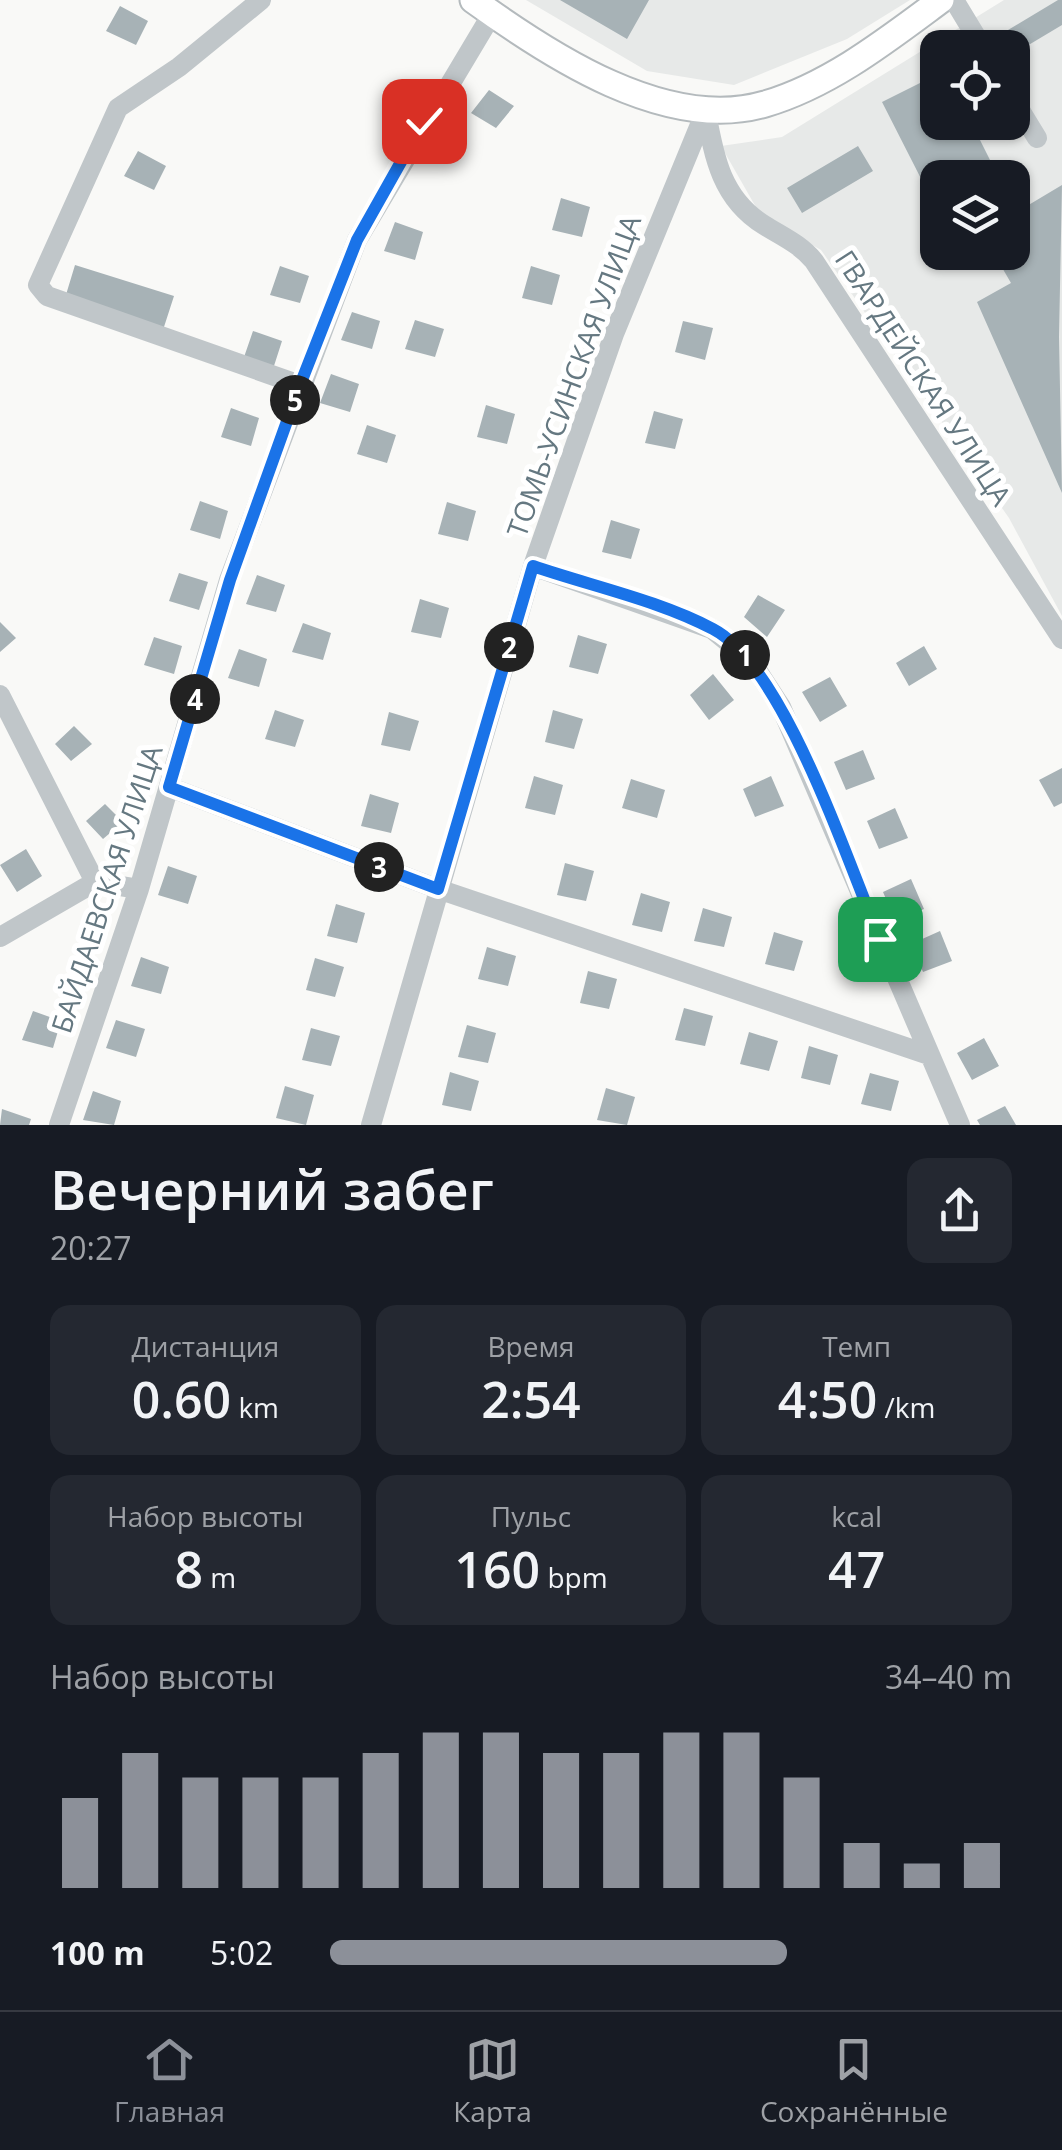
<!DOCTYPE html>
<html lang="ru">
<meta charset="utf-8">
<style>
body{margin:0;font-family:"Open Sans",sans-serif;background:#242831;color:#f1f3f6;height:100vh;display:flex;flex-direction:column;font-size:38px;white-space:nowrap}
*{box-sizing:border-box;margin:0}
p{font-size:32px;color:#9ea1a6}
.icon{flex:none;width:55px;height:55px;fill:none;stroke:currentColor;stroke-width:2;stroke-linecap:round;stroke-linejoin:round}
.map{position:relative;height:1125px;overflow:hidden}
.side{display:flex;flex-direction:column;background:#171b24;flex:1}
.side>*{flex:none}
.fabs{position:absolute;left:920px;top:30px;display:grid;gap:20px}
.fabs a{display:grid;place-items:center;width:110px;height:110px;border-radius:20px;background:#171b24;box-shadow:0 2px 8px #0004;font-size:50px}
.pin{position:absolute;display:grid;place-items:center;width:85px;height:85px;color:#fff;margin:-42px;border-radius:20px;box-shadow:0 5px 15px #0006}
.km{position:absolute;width:50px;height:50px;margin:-25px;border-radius:50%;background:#222;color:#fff;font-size:28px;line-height:50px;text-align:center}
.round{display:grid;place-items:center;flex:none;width:105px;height:105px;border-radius:20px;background:#242831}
.overview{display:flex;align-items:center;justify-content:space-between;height:170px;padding:0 50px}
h1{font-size:55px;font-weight:600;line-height:75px}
.stats{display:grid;grid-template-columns:repeat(3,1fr);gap:15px;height:170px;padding:10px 50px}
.stats div{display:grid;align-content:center;border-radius:20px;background:#242831;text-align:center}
.stats b{font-size:50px;font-weight:600}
.stats small{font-size:28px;font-weight:400}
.stats p{font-size:28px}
.chart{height:280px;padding:20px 50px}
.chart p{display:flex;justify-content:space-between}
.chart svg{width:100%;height:180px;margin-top:10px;stroke:#8c9099;stroke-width:6}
ul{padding:0 50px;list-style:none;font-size:32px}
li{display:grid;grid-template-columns:160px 120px 1fr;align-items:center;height:75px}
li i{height:25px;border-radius:12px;background:#8c9099}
.tab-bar{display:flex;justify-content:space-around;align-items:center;height:140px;border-top:2px solid #363941;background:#171b24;font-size:28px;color:#9ea1a6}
.tab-bar a{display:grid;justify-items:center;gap:5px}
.tab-bar .on{color:#8c9099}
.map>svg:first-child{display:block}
.built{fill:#e7e9e8;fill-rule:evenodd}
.building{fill:#a7b2b6}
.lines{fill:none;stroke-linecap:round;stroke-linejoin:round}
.major-casing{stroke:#b4babd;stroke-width:29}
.minor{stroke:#c0c6c9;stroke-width:20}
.major{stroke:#fff;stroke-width:25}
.route-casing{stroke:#fff;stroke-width:20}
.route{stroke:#1a73e8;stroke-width:12}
.labels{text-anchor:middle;stroke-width:10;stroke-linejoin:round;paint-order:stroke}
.street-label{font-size:28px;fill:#657881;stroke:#fff}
</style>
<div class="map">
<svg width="1062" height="1125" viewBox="0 0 1062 1125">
<rect width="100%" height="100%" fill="#f9f9f7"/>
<path class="built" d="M526,0H910L847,39L734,85L647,71Z
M1004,0H1062V616L1009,518L821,250L761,216L721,146L782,137ZM938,48H1012V122H938ZM938,178H1012V252H938Z"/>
<path class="building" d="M560,0H649L627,39Z
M1058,0H1062V25L1012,55V48H998L993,39Z
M120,6L148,21L136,45L106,31Z
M938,74V122H971L999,178H938V212L882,102Z
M489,90L514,106L496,128L471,113Z
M858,146L873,171L802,213L787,188Z
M138,151L166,166L154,190L124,176Z
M1062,185L1059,337L1062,493L977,302L1011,283L993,252H1012V215Z
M561,198L590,207L582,237L552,230Z
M395,222L423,232L415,260L384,251Z
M75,265L174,296L163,330L65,298Z
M280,266L309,276L300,303L270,295Z
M531,266L560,275L552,305L522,298Z
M352,312L380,321L372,349L341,340Z
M415,320L444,329L435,357L405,349Z
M683,321L713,328L705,360L675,352Z
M253,331L282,341L273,369L243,360Z
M331,374L359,384L350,412L320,403Z
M486,405L515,414L507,444L477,437Z
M231,408L259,418L251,446L221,437Z
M654,411L683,419L675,449L645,443Z
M367,425L396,435L387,463L357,454Z
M200,501L228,511L220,539L190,530Z
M447,502L476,511L468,541L438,534Z
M611,520L640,529L631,559L602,552Z
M179,573L208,582L199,610L169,601Z
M257,575L285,585L276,612L246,604Z
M758,595L785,610L767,637L744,617Z
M420,599L449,608L441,638L411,632Z
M0,622L16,638L0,652Z
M303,623L331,633L323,660L292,652Z
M578,635L607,644L598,674L569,667Z
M154,637L182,646L174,674L144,665Z
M924,646L937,669L909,686L896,663Z
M239,649L267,659L259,687L228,678Z
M713,674L734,700L709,720L690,695Z
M830,677L847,706L820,722L802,692Z
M275,710L304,720L295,747L265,739Z
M553,710L583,719L574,749L545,742Z
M389,712L419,721L410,751L381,745Z
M74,726L92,744L71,761L55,744Z
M863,750L875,779L846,790L834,762Z
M1062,768V803L1054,807L1039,780Z
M534,776L563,785L555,815L525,808Z
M771,776L784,806L755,817L743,789Z
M631,779L665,790L657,818L622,808Z
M370,794L399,803L391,833L361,826Z
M105,804L123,822L103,839L86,821Z
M895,808L908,838L879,849L867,821Z
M26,849L42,876L17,892L0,865Z
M565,863L594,871L586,901L557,895Z
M168,866L197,876L188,904L158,895Z
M911,879L924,909L895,920L883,892Z
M641,893L670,902L662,932L632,925Z
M336,904L365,913L357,943L327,936Z
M703,908L732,917L724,947L694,941Z
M940,931L952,961L923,972L911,944Z
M774,932L803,941L794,971L765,964Z
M487,947L516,956L508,986L478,979Z
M141,957L169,967L161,994L131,986Z
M315,958L344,967L335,997L306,990Z
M588,971L617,979L609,1009L580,1003Z
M684,1008L713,1016L705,1046L675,1040Z
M33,1011L61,1021L53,1048L22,1040Z
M116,1020L145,1029L136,1057L106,1048Z
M467,1025L496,1033L488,1063L458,1057Z
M311,1028L340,1036L331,1066L302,1060Z
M749,1032L778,1041L769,1071L740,1064Z
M984,1038L999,1066L972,1080L957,1053Z
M809,1046L838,1055L830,1085L801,1078Z
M450,1072L479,1081L471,1111L442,1105Z
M870,1073L899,1081L891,1111L861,1104Z
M285,1086L314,1095L306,1125L276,1118Z
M606,1088L635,1097L627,1125L597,1120Z
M93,1091L121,1101L114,1125L83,1120Z
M1005,1106L1016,1125H980L977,1120Z
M2,1109L31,1119L29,1125H0Z"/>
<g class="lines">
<g class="major-casing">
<path id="major" d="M473,0C549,55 667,133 765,104C830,85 887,40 941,0"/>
</g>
<path class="minor" d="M261,0L179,67L118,108L38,285L47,296L300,385
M954,0L983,48
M1012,97L1037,138
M706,112C714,158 722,199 764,225C783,237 800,244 814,261L1062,639
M533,566L712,629L751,661L781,707L960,1125
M0,695L95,882
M169,787L438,889L929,1055
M0,937L95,882L139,889
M59,1125L139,889L229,580L357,240L492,14
M371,1125L533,566L614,334L706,110"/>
<use href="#major" class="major"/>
</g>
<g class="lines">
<g class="route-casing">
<path id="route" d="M424,121L357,240L300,385L230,580L169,787L438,889L533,566C591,586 658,600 713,629C784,666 847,861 880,939"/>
</g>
<use href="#route" class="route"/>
</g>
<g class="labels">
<g class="street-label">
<text transform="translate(574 376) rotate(-70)" y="10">ТОМЬ-УСИНСКАЯ УЛИЦА</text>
<text transform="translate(923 378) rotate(57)" y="10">ГВАРДЕЙСКАЯ УЛИЦА</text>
<text transform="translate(107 889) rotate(-72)" y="10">БАЙДАЕВСКАЯ УЛИЦА</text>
</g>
</g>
</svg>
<div class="fabs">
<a><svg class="icon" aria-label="locate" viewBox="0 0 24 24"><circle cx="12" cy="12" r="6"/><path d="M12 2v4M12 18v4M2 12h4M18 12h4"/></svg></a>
<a><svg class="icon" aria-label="layers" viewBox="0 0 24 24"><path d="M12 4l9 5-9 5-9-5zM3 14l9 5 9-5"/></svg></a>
</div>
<div class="pin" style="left:880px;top:939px;background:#1e9e55"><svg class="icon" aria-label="arrive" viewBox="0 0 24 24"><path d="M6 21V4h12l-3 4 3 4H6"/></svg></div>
<div class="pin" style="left:424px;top:121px;background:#d93025"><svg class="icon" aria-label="check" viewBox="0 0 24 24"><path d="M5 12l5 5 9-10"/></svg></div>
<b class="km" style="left:745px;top:655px">1</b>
<b class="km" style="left:509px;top:647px">2</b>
<b class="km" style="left:379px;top:867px">3</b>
<b class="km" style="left:195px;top:699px">4</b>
<b class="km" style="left:295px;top:400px">5</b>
</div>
<section class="side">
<div class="overview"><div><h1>Вечерний забег</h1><p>20:27</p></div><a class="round"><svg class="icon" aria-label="share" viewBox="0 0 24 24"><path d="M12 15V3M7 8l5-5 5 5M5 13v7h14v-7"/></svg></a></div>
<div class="stats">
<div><p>Дистанция</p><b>0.60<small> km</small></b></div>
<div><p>Время</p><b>2:54</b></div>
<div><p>Темп</p><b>4:50<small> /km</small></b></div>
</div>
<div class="stats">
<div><p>Набор высоты</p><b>8<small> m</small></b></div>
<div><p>Пульс</p><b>160<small> bpm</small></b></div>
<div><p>kcal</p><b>47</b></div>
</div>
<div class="chart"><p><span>Набор высоты</span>34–40 m</p>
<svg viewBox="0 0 160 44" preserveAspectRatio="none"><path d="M5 44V22M15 44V11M25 44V17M35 44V17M45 44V17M55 44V11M65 44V6M75 44V6M85 44V11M95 44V11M105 44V6M115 44V6M125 44V17M135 44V33M145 44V38M155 44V33"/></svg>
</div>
<ul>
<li><b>100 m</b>5:02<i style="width:67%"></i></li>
</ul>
</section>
<nav class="tab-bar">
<a class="on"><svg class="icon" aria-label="home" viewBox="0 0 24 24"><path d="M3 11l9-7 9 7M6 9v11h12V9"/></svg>Главная</a>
<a><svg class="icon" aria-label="map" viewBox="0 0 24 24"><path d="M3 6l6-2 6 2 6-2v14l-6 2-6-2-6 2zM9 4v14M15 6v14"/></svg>Карта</a>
<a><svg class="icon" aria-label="saved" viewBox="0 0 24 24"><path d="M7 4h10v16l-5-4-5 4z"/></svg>Сохранённые</a>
</nav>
